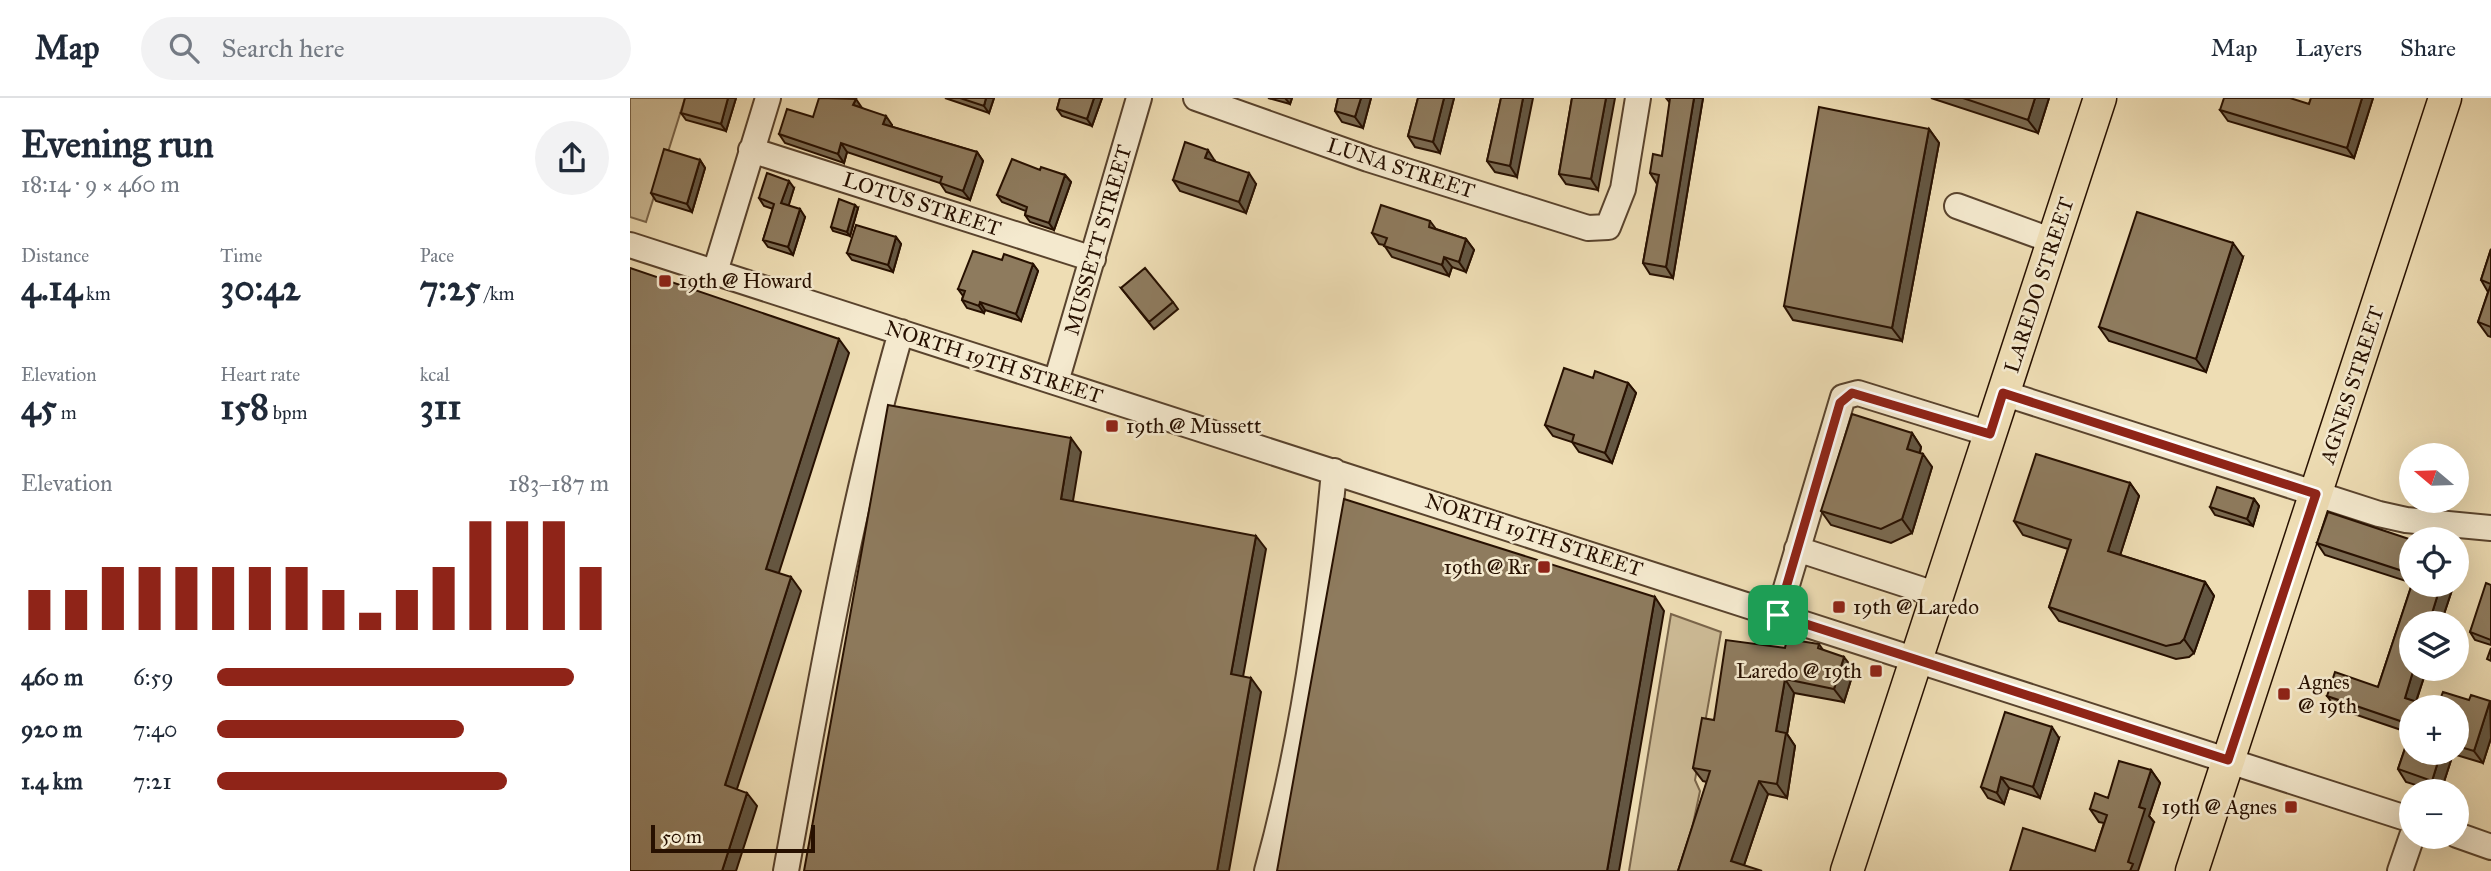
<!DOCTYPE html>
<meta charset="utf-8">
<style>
body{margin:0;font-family:"IM FELL Great Primer",serif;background:#f2f2f3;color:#1f2937;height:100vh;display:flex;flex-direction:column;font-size:26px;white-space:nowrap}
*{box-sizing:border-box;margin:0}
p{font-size:23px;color:#747a83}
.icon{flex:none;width:38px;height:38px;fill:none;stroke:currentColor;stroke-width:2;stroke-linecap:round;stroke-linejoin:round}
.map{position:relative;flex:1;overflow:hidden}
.sheet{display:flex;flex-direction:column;background:#fff;width:630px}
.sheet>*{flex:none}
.needle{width:46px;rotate:289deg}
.buttons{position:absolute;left:1769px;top:345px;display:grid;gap:14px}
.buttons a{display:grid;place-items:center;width:70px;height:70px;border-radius:50%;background:#fff;box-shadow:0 7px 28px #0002;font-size:35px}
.scale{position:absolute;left:21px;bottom:18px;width:164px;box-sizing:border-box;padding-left:7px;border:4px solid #271000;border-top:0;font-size:19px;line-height:24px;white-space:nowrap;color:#271000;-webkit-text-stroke:5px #f4e9ce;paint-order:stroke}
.pin{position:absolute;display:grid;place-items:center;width:60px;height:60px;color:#fff;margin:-30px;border-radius:14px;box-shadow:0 4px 10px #0006}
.round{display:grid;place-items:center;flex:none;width:74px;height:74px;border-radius:37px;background:#f2f2f3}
.headline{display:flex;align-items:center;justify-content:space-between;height:119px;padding:0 21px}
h1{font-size:38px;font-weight:700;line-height:52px}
.stats{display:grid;grid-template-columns:repeat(3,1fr);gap:10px;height:119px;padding:7px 21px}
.stats div{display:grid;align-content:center}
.stats b{font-size:35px;font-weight:700}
.stats small{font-size:19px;font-weight:400}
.stats p{font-size:19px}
.chart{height:196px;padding:14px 21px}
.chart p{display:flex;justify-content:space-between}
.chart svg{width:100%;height:126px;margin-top:7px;stroke:#8f2418;stroke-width:6}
ul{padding:0 21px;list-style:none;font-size:23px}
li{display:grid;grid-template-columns:112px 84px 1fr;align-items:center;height:52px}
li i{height:18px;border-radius:9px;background:#8f2418}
header{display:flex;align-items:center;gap:42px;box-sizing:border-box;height:98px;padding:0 35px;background:#fff;border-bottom:2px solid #e0e1e3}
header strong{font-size:33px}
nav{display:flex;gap:38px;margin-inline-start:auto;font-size:24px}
.search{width:490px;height:63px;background:#f2f2f3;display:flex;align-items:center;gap:18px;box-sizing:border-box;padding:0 24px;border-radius:38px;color:#747a83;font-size:26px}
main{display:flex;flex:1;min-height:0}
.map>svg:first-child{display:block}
.green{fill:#ccba95;stroke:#7a654a;stroke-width:2}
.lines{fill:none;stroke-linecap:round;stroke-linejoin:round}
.minor-casing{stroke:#59432d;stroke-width:28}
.major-casing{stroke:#271000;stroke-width:35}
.minor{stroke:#f4e9ce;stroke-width:24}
.major{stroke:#eeddb4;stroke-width:32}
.wall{fill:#7a6a51;stroke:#271000;stroke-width:2}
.shaded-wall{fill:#635642;stroke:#271000;stroke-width:2}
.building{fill:#8e7b5e;stroke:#271000;stroke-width:2}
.route-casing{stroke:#fff;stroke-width:14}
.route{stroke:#8f2418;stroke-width:9}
.poi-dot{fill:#8f2418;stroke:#f4e9ce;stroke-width:2.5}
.labels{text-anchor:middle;stroke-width:5;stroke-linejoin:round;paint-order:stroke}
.street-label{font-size:21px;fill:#271000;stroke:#f4e9ce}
.poi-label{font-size:21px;fill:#271000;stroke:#f4e9ce;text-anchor:start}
</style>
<header>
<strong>Map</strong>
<div class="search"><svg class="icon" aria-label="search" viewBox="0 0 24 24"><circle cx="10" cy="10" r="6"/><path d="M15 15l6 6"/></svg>Search here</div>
<nav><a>Map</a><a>Layers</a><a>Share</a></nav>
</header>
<main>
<section class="sheet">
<div class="headline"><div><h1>Evening run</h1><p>18:14 · 9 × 460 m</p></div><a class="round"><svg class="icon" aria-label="share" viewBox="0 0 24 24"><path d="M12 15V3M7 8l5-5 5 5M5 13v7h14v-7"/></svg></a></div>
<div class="stats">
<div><p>Distance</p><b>4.14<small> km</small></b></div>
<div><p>Time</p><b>30:42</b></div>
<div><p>Pace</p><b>7:25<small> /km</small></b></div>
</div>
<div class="stats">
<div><p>Elevation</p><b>45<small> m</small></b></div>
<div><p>Heart rate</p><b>158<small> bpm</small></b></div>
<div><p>kcal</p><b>311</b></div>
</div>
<div class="chart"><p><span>Elevation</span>183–187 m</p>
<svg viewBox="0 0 160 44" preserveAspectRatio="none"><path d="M5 44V30M15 44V30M25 44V22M35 44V22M45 44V22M55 44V22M65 44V22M75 44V22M85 44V30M95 44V38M105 44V30M115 44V22M125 44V6M135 44V6M145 44V6M155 44V22"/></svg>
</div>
<ul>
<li><b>460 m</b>6:59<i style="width:91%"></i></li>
<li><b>920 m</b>7:40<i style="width:63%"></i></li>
<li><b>1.4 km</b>7:21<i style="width:74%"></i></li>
</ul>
</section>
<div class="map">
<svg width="1861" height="773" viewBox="0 0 1861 773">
<rect width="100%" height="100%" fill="#eeddb4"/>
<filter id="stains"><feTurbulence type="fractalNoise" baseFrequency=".00286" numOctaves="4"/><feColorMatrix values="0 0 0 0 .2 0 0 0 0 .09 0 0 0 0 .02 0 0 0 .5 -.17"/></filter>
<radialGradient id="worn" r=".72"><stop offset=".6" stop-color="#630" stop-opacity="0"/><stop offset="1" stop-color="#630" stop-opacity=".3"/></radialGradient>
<path class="green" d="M0,0H55L16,124L0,119Z
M1041,516L1091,534L1065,682L1070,693L1053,773H999Z"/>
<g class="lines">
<g class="minor-casing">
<path id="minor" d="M566,0L738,61L958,130L978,129L993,91L1008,0
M121,52L463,161
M1327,108L1423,143
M0,147L1782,722
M85,174L138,0
M426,284L509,0
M1373,295L1749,416L1776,422L1861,430
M1167,451L1308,497
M1148,517L1213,299L1228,295L1360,336
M1827,737L1861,749
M156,773C189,592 220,411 271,234
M637,773C673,643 692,507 704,373
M1770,773L1782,738"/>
</g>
<g class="major-casing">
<path id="major" d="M1217,773L1470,0
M1562,773L1815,0"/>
</g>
<use href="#minor" class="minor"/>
<use href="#major" class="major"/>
</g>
<path class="wall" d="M106,0L96,33L56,22L51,15Z
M315,0H364L359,15Z
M430,0H472L462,28L432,18L427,11Z
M638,0H662L660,6Z
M708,0H741L733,30L712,24L705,13Z
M788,0H824L810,55L785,49L778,38Z
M871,0L887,79L865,74L857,63Z
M942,0L968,92L936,86L929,76Z
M1036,0H1073L1043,180L1020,176L1013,165L1027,86L1020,75L1032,58L1040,5Z
M1301,0H1419L1408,35Z
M1681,0H1743L1724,60L1598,23L1590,12L1679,6Z
M232,10L262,27V29L347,54L353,63L340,102L316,94L310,85L217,54L214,65L155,45L149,36L183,19Z
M1299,31L1309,45L1272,243L1163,222L1154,208Z
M70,62L75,70L62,114L26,103L21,95Z
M585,63V64L626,86L616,115L550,93L543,82Z
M410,72L435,77L441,84L424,132L400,124L395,117L396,113L372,104L367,97Z
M164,90L158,108L175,119L163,157L138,149L133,142L143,111L134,108L129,100Z
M228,110L220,138L203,133L201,129Z
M800,123L806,131L836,141L844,152L836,174L822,169L819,178L762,159L754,147L749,146L742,135Z
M266,139L271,146L263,174L222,162L217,155Z
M1861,151V239L1858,238L1848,224L1858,194L1851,182Z
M1613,159L1576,274L1479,243L1469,229Z
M372,162L403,166L408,173L391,223L355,212L354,215L337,210L332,202L333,198L328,191Z
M491,190L543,204L548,211L524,231Z
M963,280L998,285L1006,295L982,365L949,354L942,344L923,338L915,327Z
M1282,335L1291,349L1290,355L1302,369L1282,435L1261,445L1201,427L1191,413Z
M1500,385L1509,398L1490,457L1575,484L1584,498L1564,555L1559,559L1546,561L1429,523L1419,509L1438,451L1393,437L1384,423Z
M1624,401L1629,408L1623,428L1585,417L1580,409Z
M1782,442V485L1695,457L1687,445Z
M1782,486H1824L1811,525H1782V570H1797L1786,604L1782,609V654H1827V609L1839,602L1861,604V640L1853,665L1823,656L1811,693H1805L1776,684L1768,671L1780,635L1706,610L1697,598L1748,589Z
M1861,487V547L1845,542L1840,534Z
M1189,546L1193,552L1224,572L1214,604L1164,595L1157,636L1165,648L1157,700L1138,696L1114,767L1048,773L1077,684L1073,683L1063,670L1084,622L1155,550Z
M1429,640L1410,700L1379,690L1374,706L1358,700L1351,689Z
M1521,672L1530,685L1519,718L1524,724L1465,753L1474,725L1469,724L1460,711Z"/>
<path class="shaded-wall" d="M98,0H106L96,33L91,26Z
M356,0H364L359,15L354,8Z
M464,0H472L462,28L457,21Z
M655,0H662L660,6Z
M731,0H741L733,30L725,19Z
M814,0H824L810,55L803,44Z
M893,0H903L887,79L880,68Z
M976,0H985L968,92L961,81Z
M1064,0H1073L1043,180L1036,169Z
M1405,0H1419L1408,35L1398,22Z
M1732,0H1743L1724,60L1717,50Z
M226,1L232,10L223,7Z
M256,18L262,27L260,35L253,26Z
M1299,31L1309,45L1272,243L1262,230Z
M211,45L217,54L214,65L208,56Z
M578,52L585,63L582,71L575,60Z
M347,54L353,63L340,102L333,93Z
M70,62L75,70L62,114L57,106Z
M619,75L626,86L616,115L609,104Z
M435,77L441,84L424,132L419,125Z
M159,83L164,90L157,113L151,105Z
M225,107L228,110L220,138L217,134Z
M170,111L175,119L163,157L158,149Z
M266,139L271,146L263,174L258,167Z
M836,141L844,152L836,174L829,164Z
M1603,145L1613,159L1576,274L1566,261Z
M814,159L822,169L819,178L812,167Z
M403,166L408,173L391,223L386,216Z
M350,204L355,212L354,215L349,208Z
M209,241L219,255L146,484L136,471Z
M998,285L1006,295L982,365L975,355Z
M1282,335L1291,349L1287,365L1277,351Z
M441,340L451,354L441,415L431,401Z
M1293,356L1302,369L1282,435L1272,421Z
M1500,385L1509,398L1487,467L1478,453Z
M1624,401L1629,408L1623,428L1617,421Z
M626,438L636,451L611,590L601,576Z
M1827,463L1830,467L1827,477Z
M161,479L171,493L104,700L95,687Z
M1575,484L1584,498L1564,555L1554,541Z
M1811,486H1824L1811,525H1799Z
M1025,499L1034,513L989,773H977Z
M1214,559L1224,572L1214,604L1204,591Z
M1784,570H1797L1784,609L1775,600Z
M621,580L631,594L599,773H587Z
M1155,581L1164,595L1157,636L1165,648L1157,700L1147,686L1146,633Z
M1860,603L1861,640L1853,665L1844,653Z
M1422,629L1429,640L1410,700L1403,689Z
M1811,654H1823V656L1811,693H1809L1802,683Z
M1521,672L1530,685L1519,718L1524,724L1508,773H1500L1498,764L1509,709Z
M1371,679L1379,690L1374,706L1367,695Z
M1129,683L1138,696L1112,773L1101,763Z
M117,695L127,708L106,773H92Z"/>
<path class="building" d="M55,0H98L91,26L51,15Z
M189,0L226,1L223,7L256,18L253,26L347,54L333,93L310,85L312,79L211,45L208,56L149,36L157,11L183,19Z
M330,0H356L354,8Z
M430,0H464L457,21L427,11Z
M708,0H731L725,19L705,13Z
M788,0H814L803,44L778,38Z
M871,0H893L880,68L857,63Z
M942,0H976L961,81L929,76Z
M1040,0H1064L1036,169L1013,165L1029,77L1020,75L1023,56L1032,58Z
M1333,0H1405L1398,22Z
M1594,0H1660L1679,6L1681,0H1732L1717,50L1590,12Z
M1189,9L1299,31L1262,230L1154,208Z
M555,44L578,52L575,60L619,75L609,104L543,82Z
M34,51L70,62L57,106L21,95Z
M382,61L410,72L411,69L435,77L419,125L395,117L397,109L367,97Z
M137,75L159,83L151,105L170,111L158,149L133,142L144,106L129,100Z
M209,101L225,107L217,134L201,129Z
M751,107L800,123L799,129L836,141L829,164L814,159L812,167L754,148L757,140L742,135Z
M1507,114L1603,145L1566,261L1469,229Z
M226,127L266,139L258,167L217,155Z
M1861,151V229L1848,224L1861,186L1851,182Z
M343,153L372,162L374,156L403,166L386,216L350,204L349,208L332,202L335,193L328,191Z
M0,170L209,241L136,471L161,479L95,687L117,695L92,773H0Z
M515,170L543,204L519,224L491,190Z
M934,270L963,280L965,273L998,285L975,355L942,344L944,337L915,327Z
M258,307L441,340L431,401L626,438L601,576L621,580L587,773H174Z
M1222,316L1282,335L1277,351L1293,356L1272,421L1251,431L1191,413Z
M1406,356L1500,385L1478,453L1575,484L1554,541L1550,545L1536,548L1419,509L1441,442L1384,423Z
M1587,389L1624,401L1617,421L1580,409Z
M714,401L1025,499L977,773H647Z
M1698,414L1782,442V476L1687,445Z
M1856,485L1861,487V542L1840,534Z
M1782,486H1811L1799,525H1782V570H1784L1775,600L1803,609H1782V627L1697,598L1705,574L1748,589Z
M1157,541L1189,546L1188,550L1214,559L1204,591L1155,581L1146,633L1156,635L1147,686L1129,683L1101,763L1132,773H1048L1080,673L1063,670L1072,620L1084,622L1096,542L1155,550Z
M1861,550V563L1857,561Z
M1813,594L1839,602L1841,597L1860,603L1844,653L1827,648V609H1807Z
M1375,614L1422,629L1403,689L1371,679L1367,695L1351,689Z
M1782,630V654H1811L1802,683L1768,671Z
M1489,663L1521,672L1509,709L1515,711L1498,764L1503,766L1500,773H1380L1393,730L1465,753L1477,717L1460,711L1465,695L1478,700Z"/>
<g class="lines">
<g class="route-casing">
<path id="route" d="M1222,295L1360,336L1373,295L1686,396L1598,662L1148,517L1210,305Z"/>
</g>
<use href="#route" class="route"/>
</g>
<g class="poi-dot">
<rect x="28" y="176" width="14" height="14" rx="3.5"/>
<rect x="475" y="321" width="14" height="14" rx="3.5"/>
<rect x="907" y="462" width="14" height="14" rx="3.5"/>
<rect x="1202" y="502" width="14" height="14" rx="3.5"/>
<rect x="1239" y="566" width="14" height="14" rx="3.5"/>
<rect x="1647" y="589" width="14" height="14" rx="3.5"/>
<rect x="1654" y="702" width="14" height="14" rx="3.5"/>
</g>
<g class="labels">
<g class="street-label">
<text transform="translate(771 70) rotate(18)" y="7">LUNA STREET</text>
<text transform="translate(292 106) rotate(18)" y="7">LOTUS STREET</text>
<text transform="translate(468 142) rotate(-74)" y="7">MUSSETT STREET</text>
<text transform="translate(1409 187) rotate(-72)" y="7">LAREDO STREET</text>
<text transform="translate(364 264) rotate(18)" y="7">NORTH 19TH STREET</text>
<text transform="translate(1722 287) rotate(-72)" y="7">AGNES STREET</text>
<text transform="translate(904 437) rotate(18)" y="7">NORTH 19TH STREET</text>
</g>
<g class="poi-label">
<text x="49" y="190">19th @ Howard</text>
<text x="496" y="335">19th @ Mussett</text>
<text x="900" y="476" text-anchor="end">19th @ Rr</text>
<text x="1223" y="516">19th @ Laredo</text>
<text x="1232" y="580" text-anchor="end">Laredo @ 19th</text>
<text x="1668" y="591">Agnes<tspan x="1668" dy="24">@ 19th</tspan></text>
<text x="1647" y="716" text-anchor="end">19th @ Agnes</text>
</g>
</g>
<rect width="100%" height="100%" filter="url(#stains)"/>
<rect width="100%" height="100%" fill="url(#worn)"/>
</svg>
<div class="buttons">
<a><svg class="needle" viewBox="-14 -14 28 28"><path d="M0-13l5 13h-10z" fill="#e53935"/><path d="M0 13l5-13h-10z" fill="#747a83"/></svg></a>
<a><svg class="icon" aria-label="locate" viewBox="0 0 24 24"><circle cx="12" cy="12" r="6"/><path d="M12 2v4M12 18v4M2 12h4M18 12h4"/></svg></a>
<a><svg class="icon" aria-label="layers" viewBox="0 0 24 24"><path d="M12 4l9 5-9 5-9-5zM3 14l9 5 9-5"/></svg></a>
<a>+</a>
<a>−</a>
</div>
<div class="scale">50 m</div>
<div class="pin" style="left:1148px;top:517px;background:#1e9e55"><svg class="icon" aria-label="arrive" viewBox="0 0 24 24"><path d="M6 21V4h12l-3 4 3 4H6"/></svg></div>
</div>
</main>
